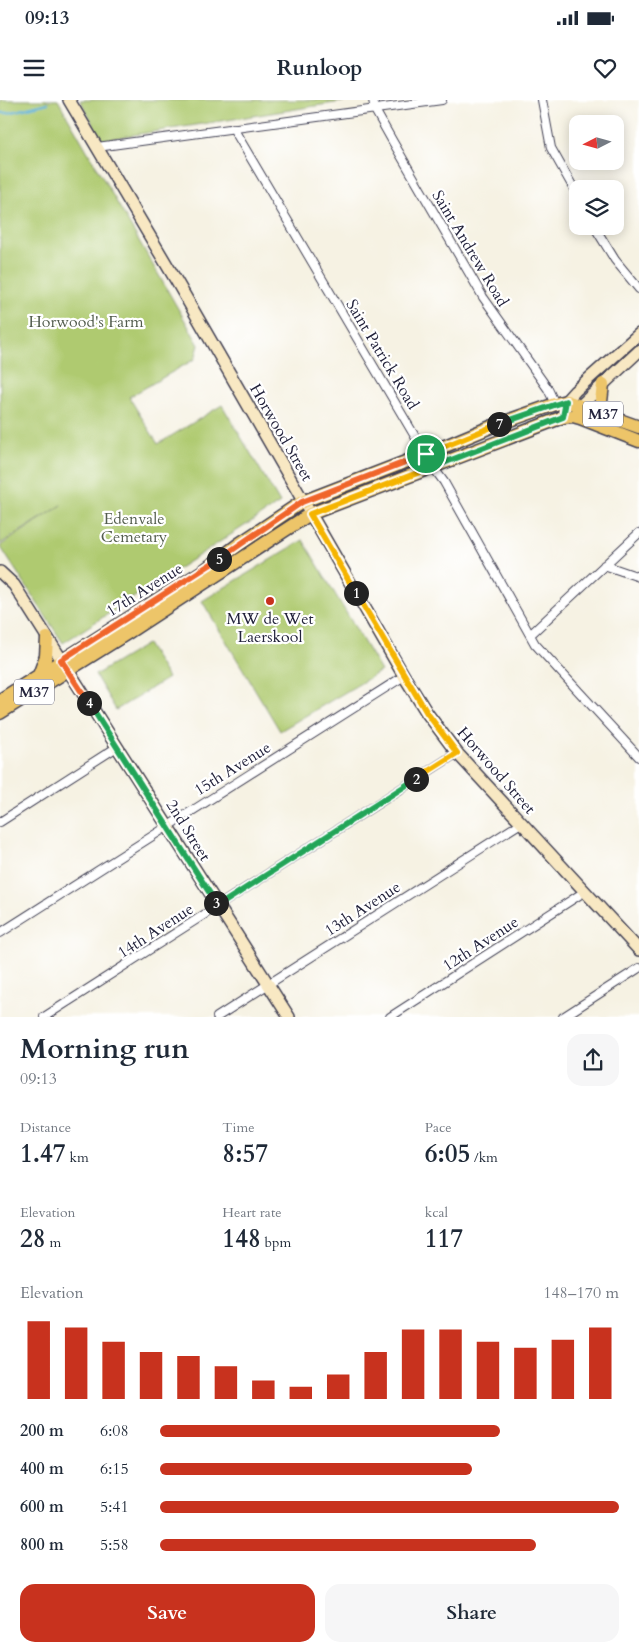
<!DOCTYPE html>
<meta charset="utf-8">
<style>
body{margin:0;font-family:Cardo,serif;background:#f6f6f7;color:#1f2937;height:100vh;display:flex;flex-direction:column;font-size:19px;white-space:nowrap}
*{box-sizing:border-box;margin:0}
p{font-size:16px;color:#747a83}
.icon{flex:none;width:28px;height:28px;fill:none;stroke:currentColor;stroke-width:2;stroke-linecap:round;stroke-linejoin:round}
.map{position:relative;height:917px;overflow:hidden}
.panel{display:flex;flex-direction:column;background:#fff;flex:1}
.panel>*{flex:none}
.needle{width:32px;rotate:264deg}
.controls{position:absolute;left:569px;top:15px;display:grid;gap:10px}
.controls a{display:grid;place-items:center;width:55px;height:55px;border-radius:10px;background:#fff;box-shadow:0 2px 12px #0003;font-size:25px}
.pin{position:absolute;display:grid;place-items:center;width:42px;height:42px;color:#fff;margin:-21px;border:2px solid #fff;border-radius:50%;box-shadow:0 1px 5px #0007}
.km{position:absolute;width:25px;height:25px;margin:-12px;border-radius:50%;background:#222;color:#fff;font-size:14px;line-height:25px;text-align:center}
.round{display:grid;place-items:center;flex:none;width:52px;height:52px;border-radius:15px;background:#f6f6f7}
.headline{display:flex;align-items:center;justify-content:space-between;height:85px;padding:0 20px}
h1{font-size:28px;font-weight:700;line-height:38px}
.figures{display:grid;grid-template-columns:repeat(3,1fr);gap:8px;height:85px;padding:5px 20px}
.figures div{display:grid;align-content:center}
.figures b{font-size:25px;font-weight:700}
.figures small{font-size:14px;font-weight:400}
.figures p{font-size:14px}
.chart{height:140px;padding:10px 20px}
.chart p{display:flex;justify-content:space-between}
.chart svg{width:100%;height:90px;margin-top:5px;stroke:#c8321e;stroke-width:6}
.button{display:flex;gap:10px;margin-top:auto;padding:10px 20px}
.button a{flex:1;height:58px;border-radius:15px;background:#c8321e;color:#fff;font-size:20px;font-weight:700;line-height:58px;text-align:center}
.button a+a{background:#f6f6f7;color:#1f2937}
ul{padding:0 20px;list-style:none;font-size:16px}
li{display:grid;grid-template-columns:80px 60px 1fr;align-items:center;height:38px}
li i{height:12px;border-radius:6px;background:#c8321e}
.status{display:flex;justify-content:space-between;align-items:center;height:35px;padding:0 25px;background:#fff;direction:ltr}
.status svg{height:14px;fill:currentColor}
header{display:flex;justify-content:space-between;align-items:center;height:65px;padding:0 20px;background:#fff;font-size:22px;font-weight:700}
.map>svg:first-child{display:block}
.green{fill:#afca70;stroke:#687656}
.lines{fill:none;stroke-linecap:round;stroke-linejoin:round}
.stream{stroke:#56add3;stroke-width:2.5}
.street-casing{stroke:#424154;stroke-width:10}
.secondary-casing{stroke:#424154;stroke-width:14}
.primary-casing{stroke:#424154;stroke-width:15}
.street{stroke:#fff;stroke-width:8}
.secondary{stroke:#f8e8c3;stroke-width:11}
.primary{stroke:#edc569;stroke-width:12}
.split-1-casing{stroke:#fff;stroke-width:10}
.split-2-casing{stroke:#fff;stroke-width:10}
.split-3-casing{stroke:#fff;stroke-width:10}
.split-4-casing{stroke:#fff;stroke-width:10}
.split-5-casing{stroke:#fff;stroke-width:10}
.split-6-casing{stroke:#fff;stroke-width:10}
.split-7-casing{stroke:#fff;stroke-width:10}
.split-8-casing{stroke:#fff;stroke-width:10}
.split-1{stroke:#f5b400;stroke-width:6}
.split-2{stroke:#f5b400;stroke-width:6}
.split-3{stroke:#22a559;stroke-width:6}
.split-4{stroke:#22a559;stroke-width:6}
.split-5{stroke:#f0652b;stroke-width:6}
.split-6{stroke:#f0652b;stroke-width:6}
.split-7{stroke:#22a559;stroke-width:6}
.split-8{stroke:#f5b400;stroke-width:6}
.poi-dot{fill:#c8321e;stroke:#fff;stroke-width:2}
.labels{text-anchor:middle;stroke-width:4.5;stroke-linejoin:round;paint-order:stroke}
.shield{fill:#fff;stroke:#646476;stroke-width:1}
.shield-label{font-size:15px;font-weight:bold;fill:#22223b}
.street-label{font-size:16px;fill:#22223b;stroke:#fff}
.park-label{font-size:16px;fill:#535d4e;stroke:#fff}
.poi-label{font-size:16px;fill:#22223b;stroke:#fff}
</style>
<div class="status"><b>09:13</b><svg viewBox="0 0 49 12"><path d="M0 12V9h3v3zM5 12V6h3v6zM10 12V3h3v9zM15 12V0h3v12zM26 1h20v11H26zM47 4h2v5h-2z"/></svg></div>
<header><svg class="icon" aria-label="menu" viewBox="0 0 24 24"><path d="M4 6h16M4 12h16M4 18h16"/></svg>Runloop<svg class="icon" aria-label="heart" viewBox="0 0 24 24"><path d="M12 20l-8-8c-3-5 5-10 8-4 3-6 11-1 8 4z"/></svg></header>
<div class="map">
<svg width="639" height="917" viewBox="0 0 639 917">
<rect width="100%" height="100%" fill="#fff"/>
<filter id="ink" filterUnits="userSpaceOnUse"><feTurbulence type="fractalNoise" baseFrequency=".02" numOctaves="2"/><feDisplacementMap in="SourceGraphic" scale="10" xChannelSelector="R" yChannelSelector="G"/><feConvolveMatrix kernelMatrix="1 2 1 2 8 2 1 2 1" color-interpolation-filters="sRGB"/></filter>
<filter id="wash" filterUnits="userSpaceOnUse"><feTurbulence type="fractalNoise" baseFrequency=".0096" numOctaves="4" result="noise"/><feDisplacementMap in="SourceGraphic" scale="20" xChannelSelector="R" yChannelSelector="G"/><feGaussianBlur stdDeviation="1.12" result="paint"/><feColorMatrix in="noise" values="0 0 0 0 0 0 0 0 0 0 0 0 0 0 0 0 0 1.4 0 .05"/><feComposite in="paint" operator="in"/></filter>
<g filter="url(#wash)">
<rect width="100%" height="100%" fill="#f6f2e3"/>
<path class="green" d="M0,0H58L199,245L195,259L129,297L158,344L222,305L280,403L63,543L0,446L62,405L0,444Z
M80,0H353L102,40Z
M303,440L381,571L280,631L202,501Z
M147,544L168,578L116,610L95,575Z"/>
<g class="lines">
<path class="stream" d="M0,13H8L48,3"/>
</g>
</g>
<g filter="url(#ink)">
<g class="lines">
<g class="street-casing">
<path id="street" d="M373,0L375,10L393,42L483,197L548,289L555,304
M542,0L551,48L578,96
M233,28L433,367L444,382L535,544L639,657
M97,47L442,0
M594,126L615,160L639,189
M604,465L639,477
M530,535L639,433
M0,722L117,647
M0,833L404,576
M44,917L457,653
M217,917L521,723
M390,917L584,792
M563,917L639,868"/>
</g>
<g class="secondary-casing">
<path id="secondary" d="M69,0L177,182L404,576L427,613L457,653L639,850
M580,314L581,305L639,251
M563,317L566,301L575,291L639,234
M0,472L14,485L289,917"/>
</g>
<g class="primary-casing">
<path id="primary" d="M603,284L601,302L603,314
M39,575L46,556L47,538
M0,600L206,469L239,444L302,402L426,354L493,326L555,304L566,301L639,327
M0,613L126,534L310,414L563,317L573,316L580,318L639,341"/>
</g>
<use href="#street" class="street"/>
<use href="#secondary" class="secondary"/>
<use href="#primary" class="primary"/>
</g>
</g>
<g class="lines" filter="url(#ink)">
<g class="split-1-casing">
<path id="split-1" d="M356,493L310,414L433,367L426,354"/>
</g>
<g class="split-2-casing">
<path id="split-2" d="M356,493L427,613L457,653L416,679"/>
</g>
<g class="split-3-casing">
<path id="split-3" d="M216,803L218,806L416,679"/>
</g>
<g class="split-4-casing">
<path id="split-4" d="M89,603L216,803"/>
</g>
<g class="split-5-casing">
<path id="split-5" d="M89,603L61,560L219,459"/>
</g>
<g class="split-6-casing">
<path id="split-6" d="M219,459L302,402L426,354L428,357"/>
</g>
<g class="split-7-casing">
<path id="split-7" d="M428,357L433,367L563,317L566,301L499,324"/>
</g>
<g class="split-8-casing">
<path id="split-8" d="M426,354L499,324"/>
</g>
<use href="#split-1" class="split-1"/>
<use href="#split-2" class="split-2"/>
<use href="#split-3" class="split-3"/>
<use href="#split-4" class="split-4"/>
<use href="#split-5" class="split-5"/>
<use href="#split-6" class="split-6"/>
<use href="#split-7" class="split-7"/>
<use href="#split-8" class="split-8"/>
</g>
<circle class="poi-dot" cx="270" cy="501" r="5"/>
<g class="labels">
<g class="shield">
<rect x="583" y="301.5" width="40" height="25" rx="4"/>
<rect x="14" y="579.5" width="40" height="25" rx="4"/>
</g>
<g class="shield-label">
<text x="603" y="319">M37</text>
<text x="34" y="597">M37</text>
</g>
<g class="street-label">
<text transform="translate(471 148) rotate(59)" y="6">Saint Andrew Road</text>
<text transform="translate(383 254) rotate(59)" y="6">Saint Patrick Road</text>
<text transform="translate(282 332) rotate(60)" y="6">Horwood Street</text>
<text transform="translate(144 489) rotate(-32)" y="6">17th Avenue</text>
<text transform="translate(232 668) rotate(-32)" y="6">15th Avenue</text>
<text transform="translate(497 670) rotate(49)" y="6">Horwood Street</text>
<text transform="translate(189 730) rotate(58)" y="6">2nd Street</text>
<text transform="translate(362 808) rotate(-33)" y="6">13th Avenue</text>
<text transform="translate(155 830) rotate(-33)" y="6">14th Avenue</text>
<text transform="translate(480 843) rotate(-33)" y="6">12th Avenue</text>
</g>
<g class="park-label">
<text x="86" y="227">Horwood's Farm</text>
<text x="134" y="424">Edenvale<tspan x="134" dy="18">Cemetary</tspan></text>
</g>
<g class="poi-label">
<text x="270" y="524">MW de Wet<tspan x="270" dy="18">Laerskool</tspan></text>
</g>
</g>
</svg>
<div class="controls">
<a><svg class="needle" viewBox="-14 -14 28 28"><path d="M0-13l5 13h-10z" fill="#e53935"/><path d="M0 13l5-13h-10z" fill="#747a83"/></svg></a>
<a><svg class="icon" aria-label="layers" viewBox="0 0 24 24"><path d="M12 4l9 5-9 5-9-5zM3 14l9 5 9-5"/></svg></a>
</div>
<div class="pin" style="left:426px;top:354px;background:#1e9e55"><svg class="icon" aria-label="arrive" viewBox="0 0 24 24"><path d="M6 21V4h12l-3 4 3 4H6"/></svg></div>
<b class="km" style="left:356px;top:493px">1</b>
<b class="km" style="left:416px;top:679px">2</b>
<b class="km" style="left:216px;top:803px">3</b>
<b class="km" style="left:89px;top:603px">4</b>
<b class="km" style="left:219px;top:459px">5</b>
<b class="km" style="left:499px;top:324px">7</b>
</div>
<section class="panel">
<div class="headline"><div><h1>Morning run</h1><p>09:13</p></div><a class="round"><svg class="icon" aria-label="share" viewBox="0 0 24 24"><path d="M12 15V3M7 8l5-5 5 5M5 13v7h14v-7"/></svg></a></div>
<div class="figures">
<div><p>Distance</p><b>1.47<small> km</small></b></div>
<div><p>Time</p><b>8:57</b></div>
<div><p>Pace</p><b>6:05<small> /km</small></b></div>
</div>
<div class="figures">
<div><p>Elevation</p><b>28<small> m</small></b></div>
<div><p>Heart rate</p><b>148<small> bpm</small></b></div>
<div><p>kcal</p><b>117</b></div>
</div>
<div class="chart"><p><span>Elevation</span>148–170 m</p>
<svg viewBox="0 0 160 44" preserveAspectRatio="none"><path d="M5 44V6M15 44V9M25 44V16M35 44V21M45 44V23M55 44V28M65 44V35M75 44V38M85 44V32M95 44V21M105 44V10M115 44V10M125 44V16M135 44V19M145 44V15M155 44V9"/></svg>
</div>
<ul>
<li><b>200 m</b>6:08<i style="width:74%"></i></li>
<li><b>400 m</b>6:15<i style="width:68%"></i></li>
<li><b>600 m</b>5:41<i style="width:100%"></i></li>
<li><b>800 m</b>5:58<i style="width:82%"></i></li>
</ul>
<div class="button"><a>Save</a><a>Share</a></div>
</section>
